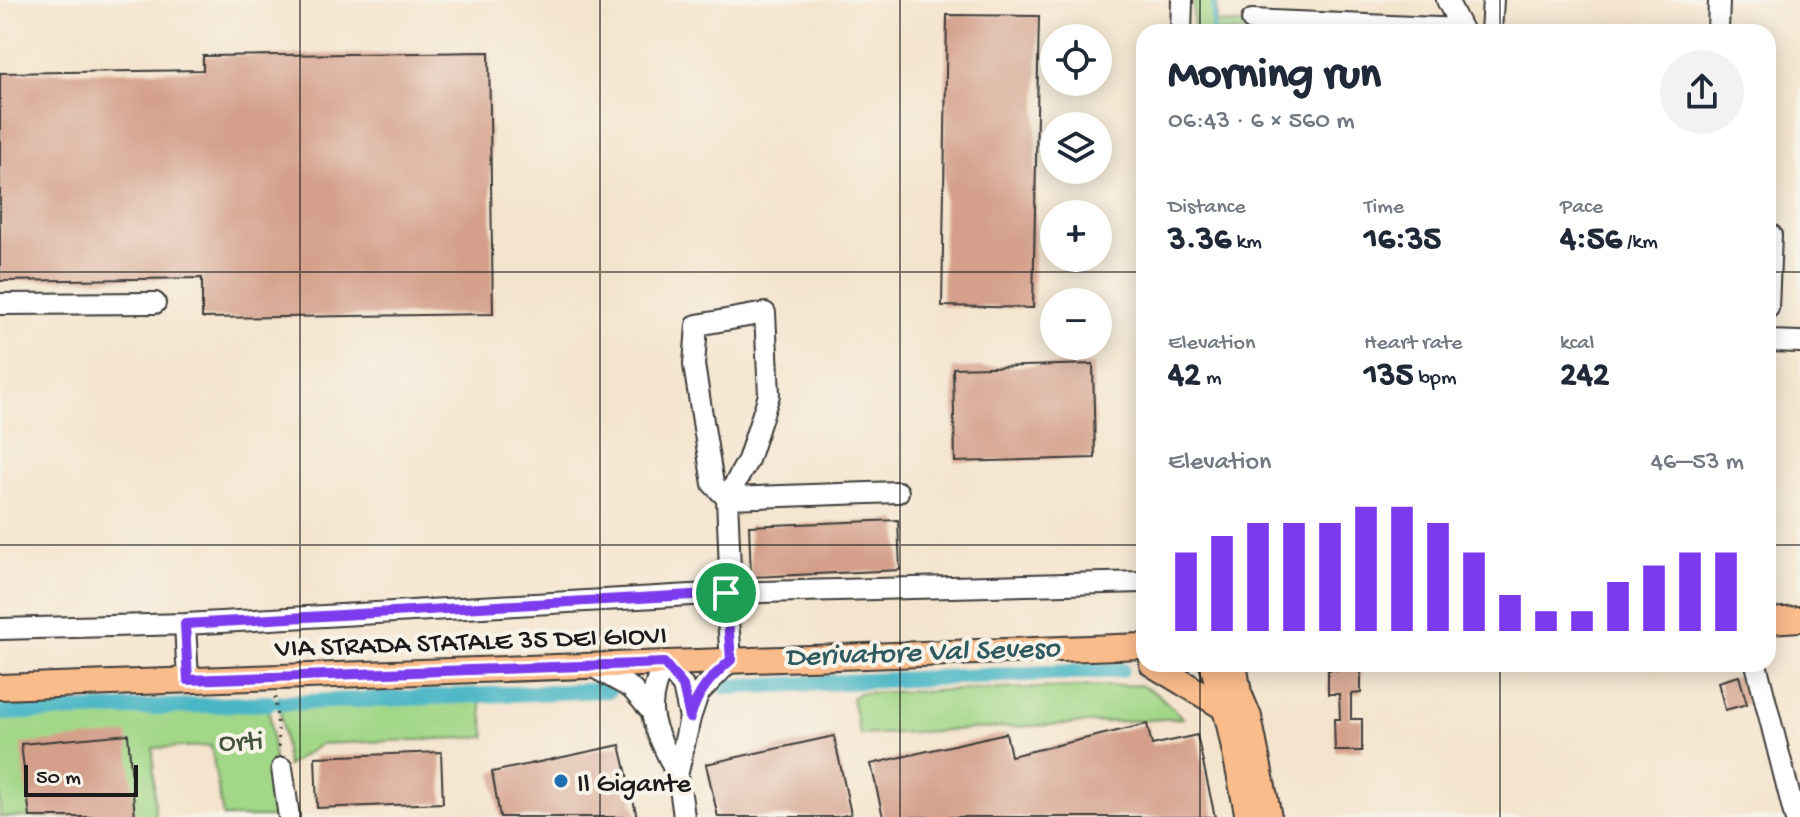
<!DOCTYPE html>
<meta charset="utf-8">
<style>
body{margin:0;font-family:"Gochi Hand",sans-serif;background:#f2f2f3;color:#1f2937;height:100vh;display:flex;flex-direction:column;font-size:30px;white-space:nowrap}
*{box-sizing:border-box;margin:0}
p{font-size:26px;color:#747a83}
.icon{flex:none;width:44px;height:44px;fill:none;stroke:currentColor;stroke-width:2;stroke-linecap:round;stroke-linejoin:round}
.map{position:relative;flex:1;overflow:hidden}
.side{position:absolute;left:1136px;top:24px;width:640px;height:648px;display:flex;flex-direction:column;background:#fff;border-radius:24px;box-shadow:0 4px 20px #0003}
.side>*{flex:none}
.buttons{position:absolute;left:1040px;top:24px;display:grid;gap:16px}
.buttons a{display:grid;place-items:center;width:72px;height:72px;border-radius:50%;background:#fff;box-shadow:0 4px 20px #0003;font-size:40px}
.scale{position:absolute;left:24px;bottom:20px;width:114px;box-sizing:border-box;padding-left:8px;border:4px solid #1c1c1c;border-top:0;font-size:22px;line-height:28px;white-space:nowrap;color:#1c1c1c;-webkit-text-stroke:6px #f7f3e8;paint-order:stroke}
.pin{position:absolute;display:grid;place-items:center;width:68px;height:68px;color:#fff;margin:-34px;border:4px solid #fff;border-radius:50%;box-shadow:0 2px 8px #0007}
.round{display:grid;place-items:center;flex:none;width:84px;height:84px;border-radius:42px;background:#f2f2f3}
.headline{display:flex;align-items:center;justify-content:space-between;height:136px;padding:0 32px}
h1{font-size:44px;font-weight:700;line-height:60px}
.stats{display:grid;grid-template-columns:repeat(3,1fr);gap:12px;height:136px;padding:8px 32px}
.stats div{display:grid;align-content:center}
.stats b{font-size:34px;font-weight:700}
.stats small{font-size:22px;font-weight:400}
.stats p{font-size:22px}
.chart{height:224px;padding:16px 32px}
.chart p{display:flex;justify-content:space-between}
.chart svg{width:100%;height:144px;margin-top:8px;stroke:#7c3aed;stroke-width:6}
.map>svg:first-child{display:block}
.green{fill:#a2d788;stroke:#5f7a52;stroke-width:2}
.lines{fill:none;stroke-linecap:round;stroke-linejoin:round}
.stream{stroke:#4ab6c5;stroke-width:5}
.canal{stroke:#4ab6c5;stroke-width:16}
.building{fill:#d4a08b}
.minor-casing{stroke:#3c3a37;stroke-width:24}
.major-casing{stroke:#3c3a37;stroke-width:28}
.path{stroke:#3c3a37;stroke-width:3;stroke-dasharray:2 6;stroke-linecap:butt}
.minor{stroke:#fff;stroke-width:20}
.major{stroke:#fabc8b;stroke-width:24}
.route-casing{stroke:#fff;stroke-width:16}
.route{stroke:#7c3aed;stroke-width:10}
.grid{fill:none;stroke:#1c1c1c;stroke-width:2;stroke-opacity:0.55}
.poi-dot{fill:#1f6fb2;stroke:#f7f3e8;stroke-width:3}
.labels{text-anchor:middle;stroke-width:8;stroke-linejoin:round;paint-order:stroke}
.street-label{font-size:28px;fill:#1c1c1c;stroke:#f7f3e8}
.park-label{font-size:28px;fill:#44543c;stroke:#f7f3e8}
.poi-label{font-size:28px;fill:#1c1c1c;stroke:#f7f3e8;text-anchor:start}
.water-label{font-size:30px;font-style:italic;fill:#2e5a60;stroke:#f7f3e8}
</style>
<div class="map">
<svg width="1800" height="817" viewBox="0 0 1800 817">
<rect width="100%" height="100%" fill="#f7f3e8"/>
<filter id="ink" filterUnits="userSpaceOnUse"><feTurbulence type="fractalNoise" baseFrequency=".0125" numOctaves="2"/><feDisplacementMap in="SourceGraphic" scale="16" xChannelSelector="R" yChannelSelector="G"/><feConvolveMatrix kernelMatrix="1 2 1 2 8 2 1 2 1" color-interpolation-filters="sRGB"/></filter>
<filter id="wash" filterUnits="userSpaceOnUse"><feTurbulence type="fractalNoise" baseFrequency=".006" numOctaves="4" result="noise"/><feDisplacementMap in="SourceGraphic" scale="32" xChannelSelector="R" yChannelSelector="G"/><feGaussianBlur stdDeviation="1.8" result="paint"/><feColorMatrix in="noise" values="0 0 0 0 0 0 0 0 0 0 0 0 0 0 0 0 0 1.4 0 .05"/><feComposite in="paint" operator="in"/></filter>
<g filter="url(#wash)">
<rect width="100%" height="100%" fill="#f4e4cd"/>
<path class="green" d="M1194,0H1217V23L1415,32H1193Z
M1140,685L1158,694L1183,718L860,735L852,698L859,693Z
M480,700L486,737L321,744L287,766L280,708Z
M269,707L279,817H223L211,746L153,748L155,817H0V716Z"/>
<g class="lines">
<path class="stream" d="M1213,32L1214,0"/>
<path class="canal" d="M726,687L1121,670
M282,703L609,690
M0,713L269,703"/>
</g>
<g id="blocks">
<path class="building" d="M947,15L1039,16L1033,308L942,306Z
M489,52L493,314L202,318V278L0,281V73L203,70V56Z
M1093,364L1095,458L955,462L953,368Z
M898,520L900,570L751,577L749,526Z
M1361,669V693L1351,694V719H1362V751H1335L1334,719H1340L1339,694H1328V670Z
M1739,676L1747,704L1725,710L1718,682Z
M1147,724L1152,745L1197,735L1215,817H883L871,764L1006,733L1011,756Z
M128,734L135,817H30L21,744Z
M834,736L851,814L837,817H718L706,764Z
M620,745L637,817H500L492,772Z
M441,752L443,803L317,808L315,757Z"/>
</g>
</g>
<g filter="url(#ink)">
<use href="#blocks" fill-opacity="0" stroke="#3c3a37" stroke-width="2"/>
<g class="lines">
<g class="minor-casing">
<path id="minor" d="M1447,0L1463,32
M1252,20L1461,29
M1181,32L1182,0
M1491,32L1493,0
M1718,32L1719,0
M0,304L155,303
M1768,308L1771,235
M1768,341L1800,342
M731,593L727,498L713,484L694,365L697,325L765,313L769,395L748,460L727,498L898,492
M185,624L188,680
M0,629L185,624L726,593L1144,582
M1756,664L1795,817
M590,665L631,688L651,711
M282,768L289,817
M677,776L690,718L698,694L731,660L726,593
M684,817C682,803 681,787 676,774C656,726 640,716 664,663L683,686L690,718"/>
</g>
<g class="major-casing">
<path id="major" d="M1768,621L1800,619
M1152,664L1223,707
M1212,664L1229,724L1248,817
M1234,664L1239,693L1249,717L1269,817
M0,687L1144,646"/>
</g>
<path class="path" d="M275,697L280,753"/>
<use href="#minor" class="minor"/>
<use href="#major" class="major"/>
</g>
</g>
<g class="lines" filter="url(#ink)">
<g class="route-casing">
<path id="route" d="M726,593L731,660C711,677 697,692 690,718L683,686L664,663L188,680L185,624Z"/>
</g>
<use href="#route" class="route"/>
</g>
<path class="grid" d="M300,0V817M600,0V817M900,0V817M1200,0V32M1500,0V32M0,272H1144M1768,272H1800M0,545H1144M1768,545H1800M1200,664V817M1500,664V817"/>
<circle class="poi-dot" cx="561" cy="781" r="8"/>
<g class="labels">
<g class="street-label">
<text transform="translate(471 639) rotate(-2)" y="10">VIA STRADA STATALE 35 DEI GIOVI</text>
</g>
<g class="park-label">
<text x="241" y="749">Orti</text>
</g>
<g class="poi-label">
<text x="577" y="791">Il Gigante</text>
</g>
<g class="water-label">
<text transform="translate(922 650) rotate(-2)" y="10">Derivatore Val Seveso</text>
</g>
</g>
</svg>
<div class="buttons">
<a><svg class="icon" aria-label="locate" viewBox="0 0 24 24"><circle cx="12" cy="12" r="6"/><path d="M12 2v4M12 18v4M2 12h4M18 12h4"/></svg></a>
<a><svg class="icon" aria-label="layers" viewBox="0 0 24 24"><path d="M12 4l9 5-9 5-9-5zM3 14l9 5 9-5"/></svg></a>
<a>+</a>
<a>−</a>
</div>
<div class="scale">50 m</div>
<div class="pin" style="left:726px;top:593px;background:#1e9e55"><svg class="icon" aria-label="arrive" viewBox="0 0 24 24"><path d="M6 21V4h12l-3 4 3 4H6"/></svg></div>
<section class="side">
<div class="headline"><div><h1>Morning run</h1><p>06:43 · 6 × 560 m</p></div><a class="round"><svg class="icon" aria-label="share" viewBox="0 0 24 24"><path d="M12 15V3M7 8l5-5 5 5M5 13v7h14v-7"/></svg></a></div>
<div class="stats">
<div><p>Distance</p><b>3.36<small> km</small></b></div>
<div><p>Time</p><b>16:35</b></div>
<div><p>Pace</p><b>4:56<small> /km</small></b></div>
</div>
<div class="stats">
<div><p>Elevation</p><b>42<small> m</small></b></div>
<div><p>Heart rate</p><b>135<small> bpm</small></b></div>
<div><p>kcal</p><b>242</b></div>
</div>
<div class="chart"><p><span>Elevation</span>46–53 m</p>
<svg viewBox="0 0 160 44" preserveAspectRatio="none"><path d="M5 44V20M15 44V15M25 44V11M35 44V11M45 44V11M55 44V6M65 44V6M75 44V11M85 44V20M95 44V33M105 44V38M115 44V38M125 44V29M135 44V24M145 44V20M155 44V20"/></svg>
</div>
</section>
</div>
